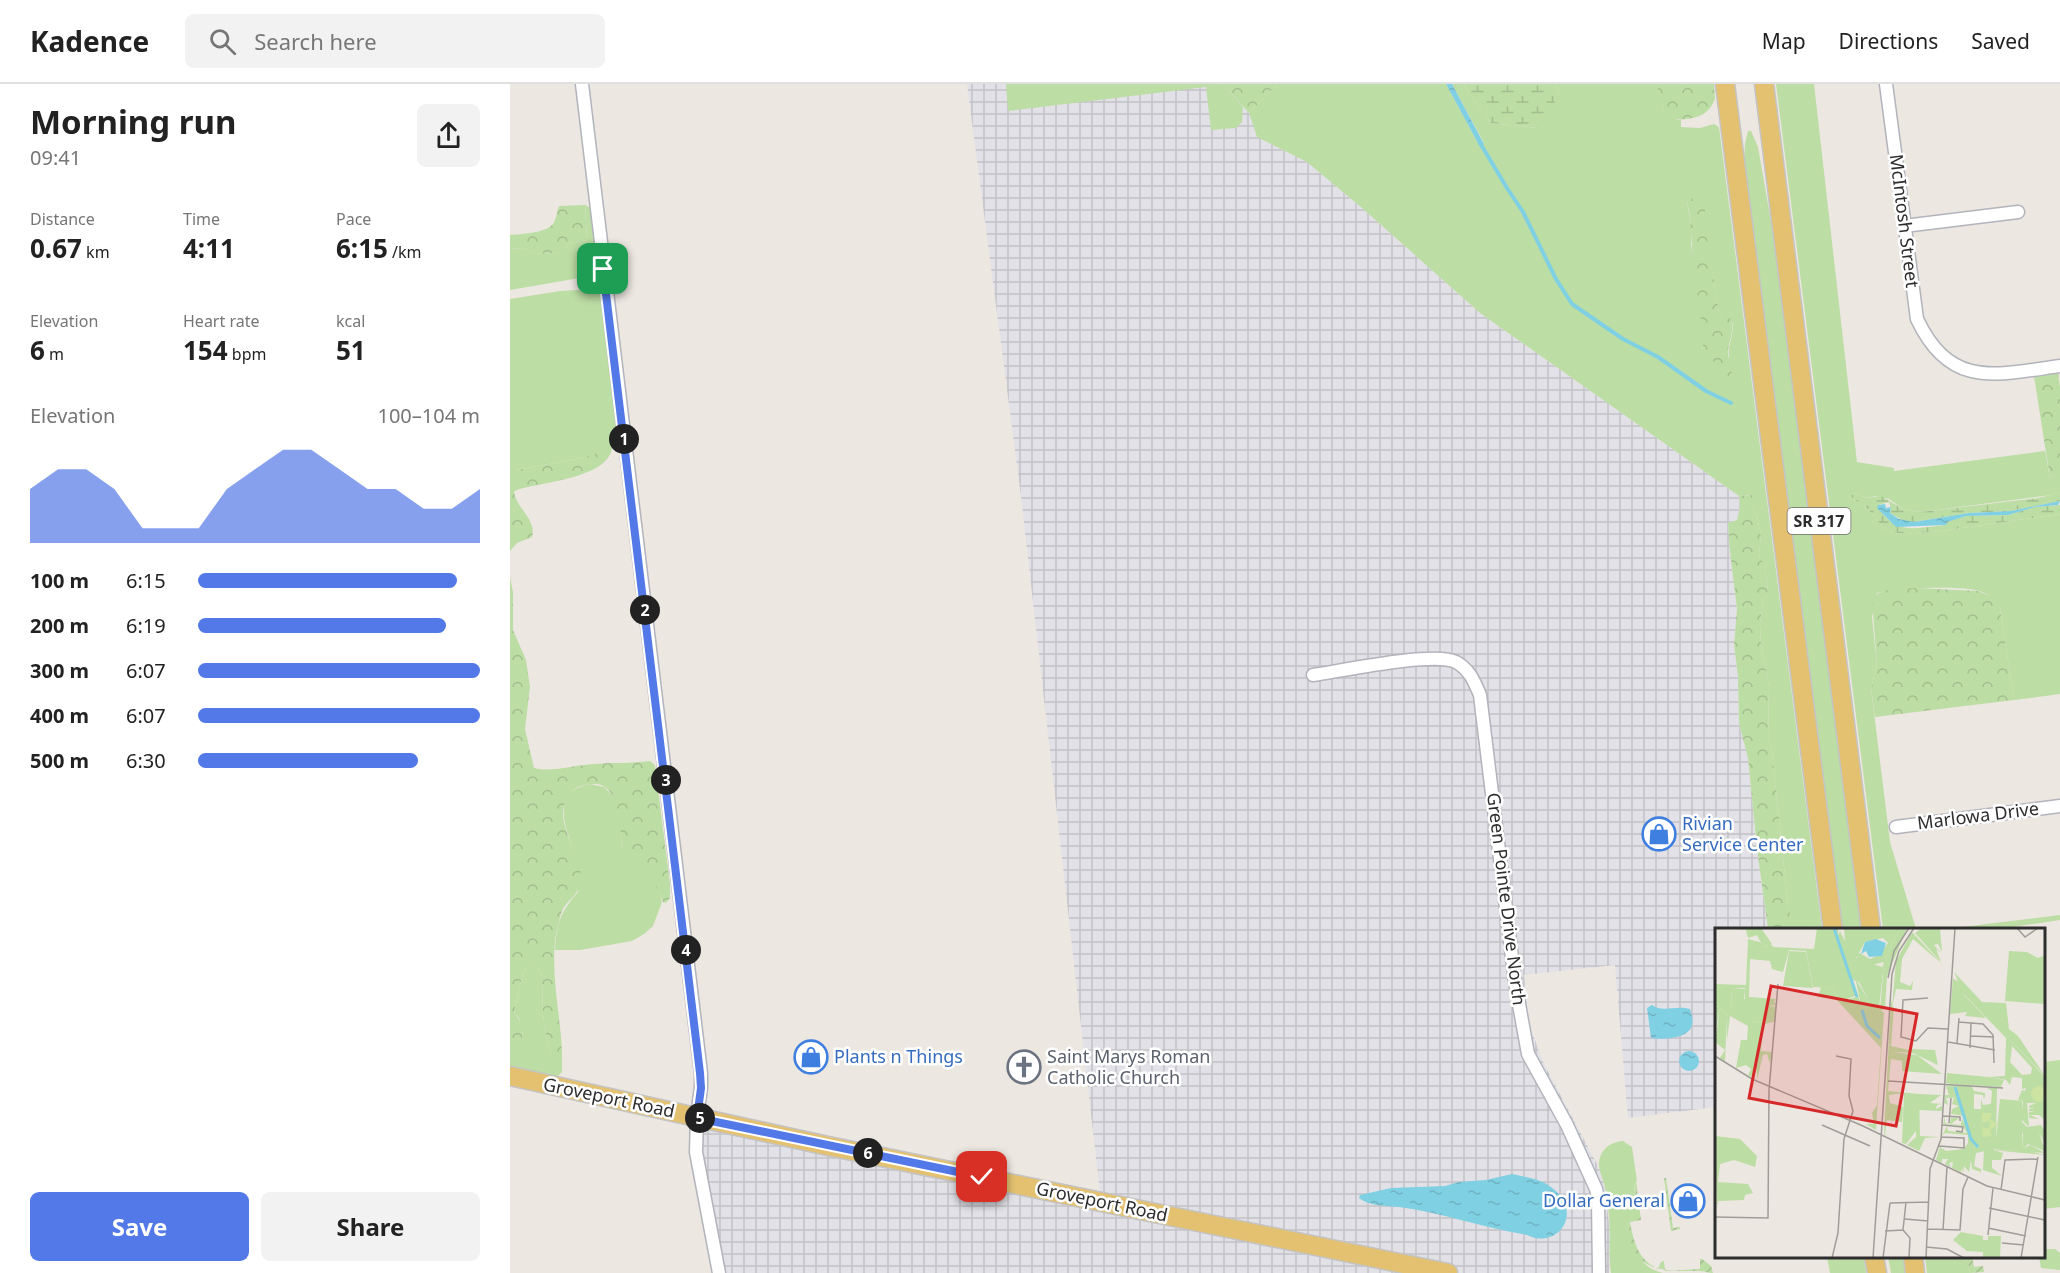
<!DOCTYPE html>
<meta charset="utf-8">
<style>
body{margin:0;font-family:"Noto Sans",sans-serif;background:#f2f2f2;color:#222;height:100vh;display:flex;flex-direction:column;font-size:22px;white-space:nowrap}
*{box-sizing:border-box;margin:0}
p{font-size:20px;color:#767676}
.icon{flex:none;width:33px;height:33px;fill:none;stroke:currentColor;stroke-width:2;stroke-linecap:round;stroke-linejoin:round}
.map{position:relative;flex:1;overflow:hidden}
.sheet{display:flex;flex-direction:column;background:#fff;width:510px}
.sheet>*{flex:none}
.pin{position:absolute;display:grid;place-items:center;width:51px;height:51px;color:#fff;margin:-26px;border-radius:12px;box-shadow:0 3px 9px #0006}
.km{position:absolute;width:30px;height:30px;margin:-15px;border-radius:50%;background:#222;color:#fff;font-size:16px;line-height:30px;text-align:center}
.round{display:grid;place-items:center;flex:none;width:63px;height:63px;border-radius:9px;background:#f2f2f2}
.head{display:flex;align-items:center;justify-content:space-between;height:102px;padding:0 30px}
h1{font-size:33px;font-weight:700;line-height:45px}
.figures{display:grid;grid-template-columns:repeat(3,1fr);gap:9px;height:102px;padding:6px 30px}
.figures div{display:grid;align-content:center}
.figures b{font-size:26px;font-weight:700}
.figures small{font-size:16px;font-weight:400}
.figures p{font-size:16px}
.chart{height:168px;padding:12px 30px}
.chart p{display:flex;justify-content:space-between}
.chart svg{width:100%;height:108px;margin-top:6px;fill:#5379e8;opacity:.7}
.cta{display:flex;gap:12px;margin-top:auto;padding:12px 30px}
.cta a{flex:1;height:69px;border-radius:9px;background:#5379e8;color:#fff;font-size:24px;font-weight:700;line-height:69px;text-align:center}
.cta a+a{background:#f2f2f2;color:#222}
ul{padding:0 30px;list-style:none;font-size:20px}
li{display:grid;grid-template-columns:96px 72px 1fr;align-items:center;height:45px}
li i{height:15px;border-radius:8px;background:#5379e8}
header{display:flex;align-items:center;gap:36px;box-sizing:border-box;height:84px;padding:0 30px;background:#fff;border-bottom:2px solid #e0e0e0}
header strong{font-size:28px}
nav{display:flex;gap:33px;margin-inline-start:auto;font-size:21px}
.search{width:420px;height:54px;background:#f2f2f2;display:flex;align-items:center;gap:15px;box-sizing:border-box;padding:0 21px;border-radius:9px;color:#767676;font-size:22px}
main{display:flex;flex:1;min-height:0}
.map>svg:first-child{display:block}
.industrial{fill:url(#industrial-grid)}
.grass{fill:#bcdda4;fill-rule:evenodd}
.forest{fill:url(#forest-crowns)}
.wetland{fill:url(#wetland-marsh)}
.garden{fill:url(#garden-furrows)}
.water{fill:url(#water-ripples)}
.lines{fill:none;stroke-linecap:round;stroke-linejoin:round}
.stream{stroke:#80d0e3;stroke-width:4}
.minor-casing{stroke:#b2b4bc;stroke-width:15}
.primary-casing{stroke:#c4c4c4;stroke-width:21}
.minor{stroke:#fff;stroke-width:12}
.primary{stroke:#e3c170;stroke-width:18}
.route-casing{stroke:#fff;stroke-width:12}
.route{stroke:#5379e8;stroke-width:8}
.labels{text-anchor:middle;stroke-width:5;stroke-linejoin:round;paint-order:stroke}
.shield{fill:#fff;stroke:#6c6c6c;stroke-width:1.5}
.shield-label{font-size:16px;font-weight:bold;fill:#2d2d2d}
.street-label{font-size:18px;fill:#2d2d2d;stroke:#fff}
.shop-label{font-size:18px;fill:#366cbe;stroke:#fff;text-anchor:start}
.worship-label{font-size:18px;fill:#5b616d;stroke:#fff;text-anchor:start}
.inset-river{fill:none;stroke:#80d0e3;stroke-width:3}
.inset-road{fill:none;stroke:#a09d99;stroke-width:1.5}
.view{fill:#d62828;fill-opacity:0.15;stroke:#d62828;stroke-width:3}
.inset-edge{fill:none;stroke:#2d2d2d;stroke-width:3}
</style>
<header>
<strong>Kadence</strong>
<div class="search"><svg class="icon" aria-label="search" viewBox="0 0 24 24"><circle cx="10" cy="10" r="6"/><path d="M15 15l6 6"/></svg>Search here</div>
<nav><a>Map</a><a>Directions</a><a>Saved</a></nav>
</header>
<main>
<section class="sheet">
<div class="head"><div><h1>Morning run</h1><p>09:41</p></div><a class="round"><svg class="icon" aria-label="share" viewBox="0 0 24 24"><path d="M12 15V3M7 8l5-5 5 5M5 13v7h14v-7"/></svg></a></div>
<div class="figures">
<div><p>Distance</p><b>0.67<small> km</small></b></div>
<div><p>Time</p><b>4:11</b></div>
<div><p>Pace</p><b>6:15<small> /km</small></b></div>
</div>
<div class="figures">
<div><p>Elevation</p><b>6<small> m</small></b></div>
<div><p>Heart rate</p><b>154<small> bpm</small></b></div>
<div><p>kcal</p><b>51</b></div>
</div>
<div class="chart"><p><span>Elevation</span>100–104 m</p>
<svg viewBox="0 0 160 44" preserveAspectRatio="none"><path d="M0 44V22L10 14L20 14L30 22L40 38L50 38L60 38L70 22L80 14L90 6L100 6L110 14L120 22L130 22L140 30L150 30L160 22V44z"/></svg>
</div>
<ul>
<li><b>100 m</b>6:15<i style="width:92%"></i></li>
<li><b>200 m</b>6:19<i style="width:88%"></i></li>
<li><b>300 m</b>6:07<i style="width:100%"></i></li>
<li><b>400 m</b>6:07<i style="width:100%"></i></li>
<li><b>500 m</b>6:30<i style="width:78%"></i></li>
</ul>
<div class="cta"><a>Save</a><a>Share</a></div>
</section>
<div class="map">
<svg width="1550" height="1189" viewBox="0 0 1550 1189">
<defs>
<pattern id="industrial-grid" width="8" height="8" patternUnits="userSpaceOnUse" patternTransform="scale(1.5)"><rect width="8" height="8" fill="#e2e1e7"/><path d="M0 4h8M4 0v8" fill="none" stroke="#c2c1c6"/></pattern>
<pattern id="forest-crowns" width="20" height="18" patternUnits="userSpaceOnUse" patternTransform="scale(1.5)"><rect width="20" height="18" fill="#bcdda4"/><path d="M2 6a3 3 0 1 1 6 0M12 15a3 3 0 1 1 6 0" fill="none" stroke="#a2be8e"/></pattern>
<pattern id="wetland-marsh" width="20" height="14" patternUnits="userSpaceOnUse" patternTransform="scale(1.5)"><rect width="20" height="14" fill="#bcdda4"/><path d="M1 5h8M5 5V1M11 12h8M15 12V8" fill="none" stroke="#a2be8e"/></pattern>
<pattern id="garden-furrows" width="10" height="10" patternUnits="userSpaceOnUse" patternTransform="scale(1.5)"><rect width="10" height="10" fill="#bcdda4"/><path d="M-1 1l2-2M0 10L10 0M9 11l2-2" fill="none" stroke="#a2be8e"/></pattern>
<pattern id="water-ripples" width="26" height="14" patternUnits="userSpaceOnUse" patternTransform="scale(1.5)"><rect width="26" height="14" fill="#80d0e3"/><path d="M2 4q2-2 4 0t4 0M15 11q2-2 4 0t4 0" fill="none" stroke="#6fb3c3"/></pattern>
</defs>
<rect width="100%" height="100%" fill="#ede7e1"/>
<path class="industrial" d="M457,0H713L739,29L744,40L745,49L753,56L797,78L852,124L970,229L1229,412L1230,423L1227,436L1218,439L1220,468L1227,525L1224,561L1228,592L1229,639L1238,674L1247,765L1258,845L1206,846V1023L1118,1034L1105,881L1014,891L1019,939L1032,976L1088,1082L1095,1103L1100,1149L1099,1189H215L187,1033L591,1118L511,412Z"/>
<path class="grass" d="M496,0H713L733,23L732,38L726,44L701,46L696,3L498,27Z
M768,0H936L970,63L974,59L942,0H954C960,14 972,25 981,39L1028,44L1049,9L1046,0H1147L1153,26L1168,36L1171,35V43L1190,44L1204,40L1209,43L1312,845H1300L1296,842L1286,845L1282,843L1278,821L1262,668L1258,654L1259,603L1251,561L1250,540L1253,519L1258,507L1257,499L1255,481L1250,475L1249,469L1251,452L1247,432L1242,422V411L1229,412L970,229L852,124L797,78L747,53L739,29ZM1190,114L1209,229L1213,234L1222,238C1225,251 1217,261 1219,274L1192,264L1195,259L1181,160L1182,147L1177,118Z
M1266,0H1304L1347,378L1384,384V387L1535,367L1540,394L1546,390H1550V409L1542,411L1411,428L1393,425L1379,415L1366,412L1356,414L1343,409L1341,413L1359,426L1375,446L1393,450L1431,447L1550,430V610L1504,616L1490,524C1484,516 1480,510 1469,507C1451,501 1386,504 1367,509L1362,533L1367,581L1361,604L1380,758L1406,845H1373Z
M1238,47H1241L1248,63L1270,189L1354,845H1332L1234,78L1235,60Z
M75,121L81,124L89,187L87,191L0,206V165L14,164L23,170L51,169L56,164L58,159L77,156Z
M67,206L90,208L93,212L110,362L72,374L0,387V215L50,207Z
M80,700L94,703L106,715L111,736L112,762L125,781L139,790L147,799L152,818L143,842L134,850L122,857L70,866H45C47,838 50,829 68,808C68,799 69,788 67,779C60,751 35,709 80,700Z
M1550,831V836L1489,845H1435Z
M24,881L28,884L32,893L33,931L38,962L48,986H52V988L48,992L31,991L0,983V968L5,964L13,950L9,934L4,929L13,889L19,882Z
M1550,976V1123L1534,1125V978Z
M1113,1057L1122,1063L1127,1097L1124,1098L1126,1128L1118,1138C1122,1160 1127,1183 1153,1189H1101C1098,1170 1101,1151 1099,1132C1098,1123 1097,1113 1095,1104C1094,1097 1089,1088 1089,1081C1089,1067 1099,1058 1113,1057Z
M1534,1165H1545L1550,1169V1186L1531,1184L1529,1173L1534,1172Z
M1317,1173H1354L1356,1189H1320Z
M1378,1173H1396L1398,1189H1381Z
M1415,1173H1457L1460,1189H1417Z"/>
<path class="forest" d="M713,0H768L739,29Z
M1147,0H1204L1205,15C1203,19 1201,24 1197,27C1190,35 1165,39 1157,31C1150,24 1149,10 1147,0Z
M1190,114L1195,125V141L1209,229L1213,234H1220C1226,248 1218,256 1218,269C1218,278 1222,287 1223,295L1212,288L1192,263L1194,259C1192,235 1186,212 1184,189C1181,165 1183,142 1177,118L1178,115Z
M75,121L77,156L58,159L56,164L52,169L23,170L14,164L0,165V151C11,150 36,149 43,140C46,136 47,127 49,122Z
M1547,283L1550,303V390H1546L1540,394L1523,286Z
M102,364C98,395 28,398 4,407C6,425 27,435 22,453L7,459L0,467V387L72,374Z
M1242,411V422L1247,432L1251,452L1249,469L1250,475L1255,480L1257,499L1258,507L1253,519L1250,540L1251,561L1259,603L1258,654L1262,668L1278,821L1283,843L1286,845L1296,842L1300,845H1258L1247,765L1238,674L1229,639L1228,592L1224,561L1227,525L1220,468L1218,439L1227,436L1230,423L1229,412Z
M0,493L3,508V546L16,576L20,603L15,645L24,684C41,688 57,683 74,681C96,678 118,680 140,677L145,681L160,800V814L156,819L153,818C143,790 137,791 115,774C108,749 115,687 71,702C61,705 54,717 53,727C52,748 73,781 71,797C70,808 60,815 54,823C50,830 48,842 46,850C39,896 54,940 52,986L48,987L38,962L33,931L32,893L28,884L24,881L19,882L13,889L4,929C17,942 15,958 0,968Z
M1405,504L1468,507L1483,513L1490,524L1504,616L1365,633L1361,604L1367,581L1362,515C1372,503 1390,505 1405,504Z"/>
<path class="wetland" d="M954,0H1046L1049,9L1037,36L1028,44L981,39C972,25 960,14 954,0Z
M1343,409L1356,414L1371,412L1393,425L1411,428L1528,414L1550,409V417L1546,418L1501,427L1459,429L1404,438H1396L1380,429L1381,425L1379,418L1368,421C1383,452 1407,444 1436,441V438L1456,432L1498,431L1525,423L1550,421V430L1431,447L1393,450L1375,446L1359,426L1341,413L1340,411Z"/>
<path class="garden" d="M1154,1094H1156L1163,1144L1170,1143V1145L1161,1147Z
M1126,1097L1131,1136L1120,1138C1124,1159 1128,1175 1148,1185L1151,1178L1154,1177L1155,1187L1190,1185V1175H1192L1201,1182L1203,1189C1198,1189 1194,1187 1189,1187C1165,1187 1135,1189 1124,1166C1120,1157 1120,1147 1118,1138L1127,1124L1124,1098Z
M1457,1173H1462L1464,1183L1473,1182L1474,1188L1460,1189Z"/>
<path class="water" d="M936,0H942L974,60L970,63Z
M1550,417L1548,421L1525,423L1498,431L1456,432L1437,438L1436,441L1386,443L1367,424L1368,421L1375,420L1376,424L1381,423L1380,429L1389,435L1404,438L1459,429L1501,427Z
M1142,921C1152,929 1166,921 1180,925C1182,931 1184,938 1181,944C1175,955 1151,956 1141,954L1137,924Z
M1169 977a10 10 0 1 1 20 0a10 10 0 1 1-20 0Z
M1002,1090C1014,1093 1027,1094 1038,1101C1077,1126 1048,1167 1017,1151C974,1144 933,1129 889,1123C876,1122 859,1122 849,1114L850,1111L881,1104L935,1102L949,1098L976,1096Z"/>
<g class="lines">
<path class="stream" d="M970,59L997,104L1013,128L1046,195L1062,220L1113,255L1148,273L1196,307L1221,319"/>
<g class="minor-casing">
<path id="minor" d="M72,0L191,989V1003L187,1033L186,1068L209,1189
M1376,0L1407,235C1440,305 1485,291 1550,282
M1394,142L1508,128
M803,591C831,587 924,567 946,578C960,586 964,597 970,611L1005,898L1018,970L1057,1041L1086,1105L1088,1114L1089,1189
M1386,743L1550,722"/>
</g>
<g class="primary-casing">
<path id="primary" d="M1215,0L1323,846
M1254,0L1361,846
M0,992L318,1062L938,1189
M1364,1172L1367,1189
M1403,1172L1405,1189"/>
</g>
<use href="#minor" class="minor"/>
<use href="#primary" class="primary"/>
</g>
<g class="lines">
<g class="route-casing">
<path id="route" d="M93,185L190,989L191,1004L187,1034L472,1093"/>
</g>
<use href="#route" class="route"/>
</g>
<defs>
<g id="shop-ring" transform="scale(1.725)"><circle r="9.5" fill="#fff" stroke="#3f7fe0" stroke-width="1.5"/><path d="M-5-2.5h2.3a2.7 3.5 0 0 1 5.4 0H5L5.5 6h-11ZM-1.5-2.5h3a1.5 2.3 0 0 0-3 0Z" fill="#3f7fe0"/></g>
<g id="church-ring" transform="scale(1.725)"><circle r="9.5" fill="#fff" stroke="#6b7280" stroke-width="1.5"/><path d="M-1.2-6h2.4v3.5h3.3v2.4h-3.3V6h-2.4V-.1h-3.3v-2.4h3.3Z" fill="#6b7280"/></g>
</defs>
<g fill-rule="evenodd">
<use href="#shop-ring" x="1149" y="750"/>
<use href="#shop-ring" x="301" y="973"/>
<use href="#church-ring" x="514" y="983"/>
<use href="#shop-ring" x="1178" y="1117"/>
</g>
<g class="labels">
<rect class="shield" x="1277.5" y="424" width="63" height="26" rx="4.5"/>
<g class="shield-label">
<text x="1309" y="443">SR 317</text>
</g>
<g class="street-label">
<text transform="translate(1394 137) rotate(83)" y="6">McIntosh Street</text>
<text transform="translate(1468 732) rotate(-7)" y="6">Marlowa Drive</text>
<text transform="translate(996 815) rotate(83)" y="6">Green Pointe Drive North</text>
<text transform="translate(99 1014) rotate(12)" y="6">Groveport Road</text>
<text transform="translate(592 1118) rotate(12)" y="6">Groveport Road</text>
</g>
<g class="shop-label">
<text x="1172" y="746">Rivian<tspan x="1172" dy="21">Service Center</tspan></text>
<text x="324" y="979">Plants n Things</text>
<text x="1155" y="1123" text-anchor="end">Dollar General</text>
</g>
<g class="worship-label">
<text x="537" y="979">Saint Marys Roman<tspan x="537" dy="21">Catholic Church</tspan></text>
</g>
</g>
<g transform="translate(1205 844)">
<rect width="330" height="330" fill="#ede7e1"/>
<path d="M9,0H46L57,16L48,19L42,7L33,10L31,2ZM129,0H185L170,31L167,23L173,15L168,10L150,14L141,30L167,39L169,34L164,80L169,85L161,202L151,196H159L157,185L162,177L166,120L121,71L103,69L106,59L117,60L125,74L141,69L122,9L125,3L130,13ZM138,52L144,54L153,71L152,81L146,76ZM207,0H225L227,24L223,16L219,17L226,25L221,21L226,34L200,5ZM74,23L91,24L98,60L68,58ZM238,50L250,68L271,90L250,88L252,84L235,86ZM17,60L30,61L29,71L60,74L61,77L54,78L61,79L60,94L32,93L16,83ZM176,71L178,80L179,78L176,118L203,124L223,138L202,125L177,124L202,127L227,146L187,143V133L176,131L173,163L204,166L205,208L225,209L210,210L204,223L192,217L201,209V203L191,216L187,215L189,165L174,167L175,175L188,179L187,194L172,192L170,206L175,209L169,206ZM5,80L12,88L10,133L5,130L10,122L0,114ZM310,131L330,154V192L324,187H315L324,191L314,190V184L320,183H314V181L320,180H314V178L321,175H312L314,199L306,191L308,173L303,172L307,162L310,163L311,160L307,161V150L297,149L295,157L291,152L295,134L307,147L316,146L317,139ZM232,145L273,149L289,152L286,159L237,156L231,155ZM242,157L257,158L259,163L270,165V168L269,171L268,167L259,166V181H266V171L268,177L276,176L277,163L272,160H282L281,210L269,222L277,220L279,222L314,223L330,227L275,222L261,225L259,238L266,241V245L265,248L266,244L257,241L256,232L254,244L249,238L248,245L247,240L246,244L237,240L238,234L234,235L236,239L230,236L233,231H227V235L221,232L225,219L231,223L249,221L253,215V207L230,205L227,208L232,198L233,203L252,205L248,198L228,196L230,188V195L235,196L236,190H244L236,196L246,197L247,190L249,195L250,188L236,186L237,181L244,178L237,176L239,170H231L233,177L229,175L230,167H234L231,158ZM241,158L256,210L266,222H260L243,170L232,169L240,166L238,160ZM308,203L324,204L330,223L313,216L307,222Z" fill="#bcdda4" fill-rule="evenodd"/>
<path d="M102,0H124L122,9L142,67L125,74L117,60L98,59L91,23L74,22L68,44L57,41L55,33L35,31L34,69L61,71L58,75L30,72V60H17L16,83L33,93L59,94L49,96L47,102L46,123L57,124L55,136L52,126L48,127L42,152V141L38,149L33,147L36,141L31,137L21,140L26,112H32L33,98L15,88L12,113V88L5,80L0,105V56L31,57L33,11L45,14L49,19L56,16L58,19L99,21ZM185,0H192L172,48L170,81L165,82L169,34L157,37L142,32V27L145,25L155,31L169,25L170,31ZM197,4L227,36L198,11L187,31L185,54L195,58L198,53L197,62L181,61L177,80L181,33ZM239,44L267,74L291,75L294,101L303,108L330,148L285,101L330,149V154L297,118L293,152L272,149L290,148L291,110L238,55V51L243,53ZM195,113L197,121L220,122L223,137L194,123ZM241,158L256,210L267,222H260L243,170L232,169L240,166L238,160ZM204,166L226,167L215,175L227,176L222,177L221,181L227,178V183L204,182ZM285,171L307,173V194L312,199L326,197L330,203V216L324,204L307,205V221L315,217L330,225L275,221L288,225L286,232H277V240L287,248L268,242L269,221L281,210ZM0,208L25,211L42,228L40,239L19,232L5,236L3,254L33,256L38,265L30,267L29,272L3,273L2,281ZM246,304L268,308V312H273V308H286L285,330H268V324L252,323L238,312Z" fill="#bcdda4"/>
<path d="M140,50L153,71L152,81L146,76Z" fill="#bcdda4"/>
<path d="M294,23L312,24L323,30L330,27V76L290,73Z" fill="#bcdda4"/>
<path d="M316 166a8 8 0 1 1 16 0a8 8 0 1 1-16 0ZM267,185H277L275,191L283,197L275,202L277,208L268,209L267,199L274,201L275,193L267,195Z" fill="#cce3a1"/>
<path d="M161,11L171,15L167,28L154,29L151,23L146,26L150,14Z" fill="#80d0e3"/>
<path class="inset-river" d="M119,0L142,69M147,82L152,98L165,110M240,159L256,211L263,219"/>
<path class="inset-road" d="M302,0L310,9L323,0M173,50L179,23L194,0M213,70L188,72L186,109L201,113L213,100L233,101M244,94L268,96L278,107L279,135M255,108L279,109M233,114L280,122M242,115L244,90M255,120L256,95M0,128L37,151L148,198L272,258L330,272M173,153L288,160M228,188L245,189V193M234,195L236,170M107,197L155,218M227,197L248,199L247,204L241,203M224,218L249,220V210L226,209M286,262L290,232L323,231M175,275L214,274M274,280L330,292M0,289L53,290L54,162L63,56M190,291L213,293M273,300L311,308M213,301L245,302L248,261L253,249M188,302L195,310L194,330M188,302L191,274M228,302L232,239M170,303L188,302M273,307L278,260M287,315L309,317M211,319L232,321L249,330M117,330L123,305L129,211L138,183L134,168L136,131L121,128M158,330L177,46L184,23L199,0M168,330L175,275M211,330L215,241L226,211L240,0M306,330L323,229"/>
<path class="view" d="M56,58L202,86L181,198L34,170Z"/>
<rect width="330" height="330" class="inset-edge"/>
</g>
</svg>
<div class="pin" style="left:93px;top:185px;background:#1e9e55"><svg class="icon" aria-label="arrive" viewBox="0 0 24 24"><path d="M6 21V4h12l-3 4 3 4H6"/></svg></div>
<div class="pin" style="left:472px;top:1093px;background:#d93025"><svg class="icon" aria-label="check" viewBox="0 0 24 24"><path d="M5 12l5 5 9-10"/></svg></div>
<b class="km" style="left:114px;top:355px">1</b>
<b class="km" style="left:135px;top:526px">2</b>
<b class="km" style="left:156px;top:696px">3</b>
<b class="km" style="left:176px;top:866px">4</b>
<b class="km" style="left:190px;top:1034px">5</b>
<b class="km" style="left:358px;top:1069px">6</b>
</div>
</main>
